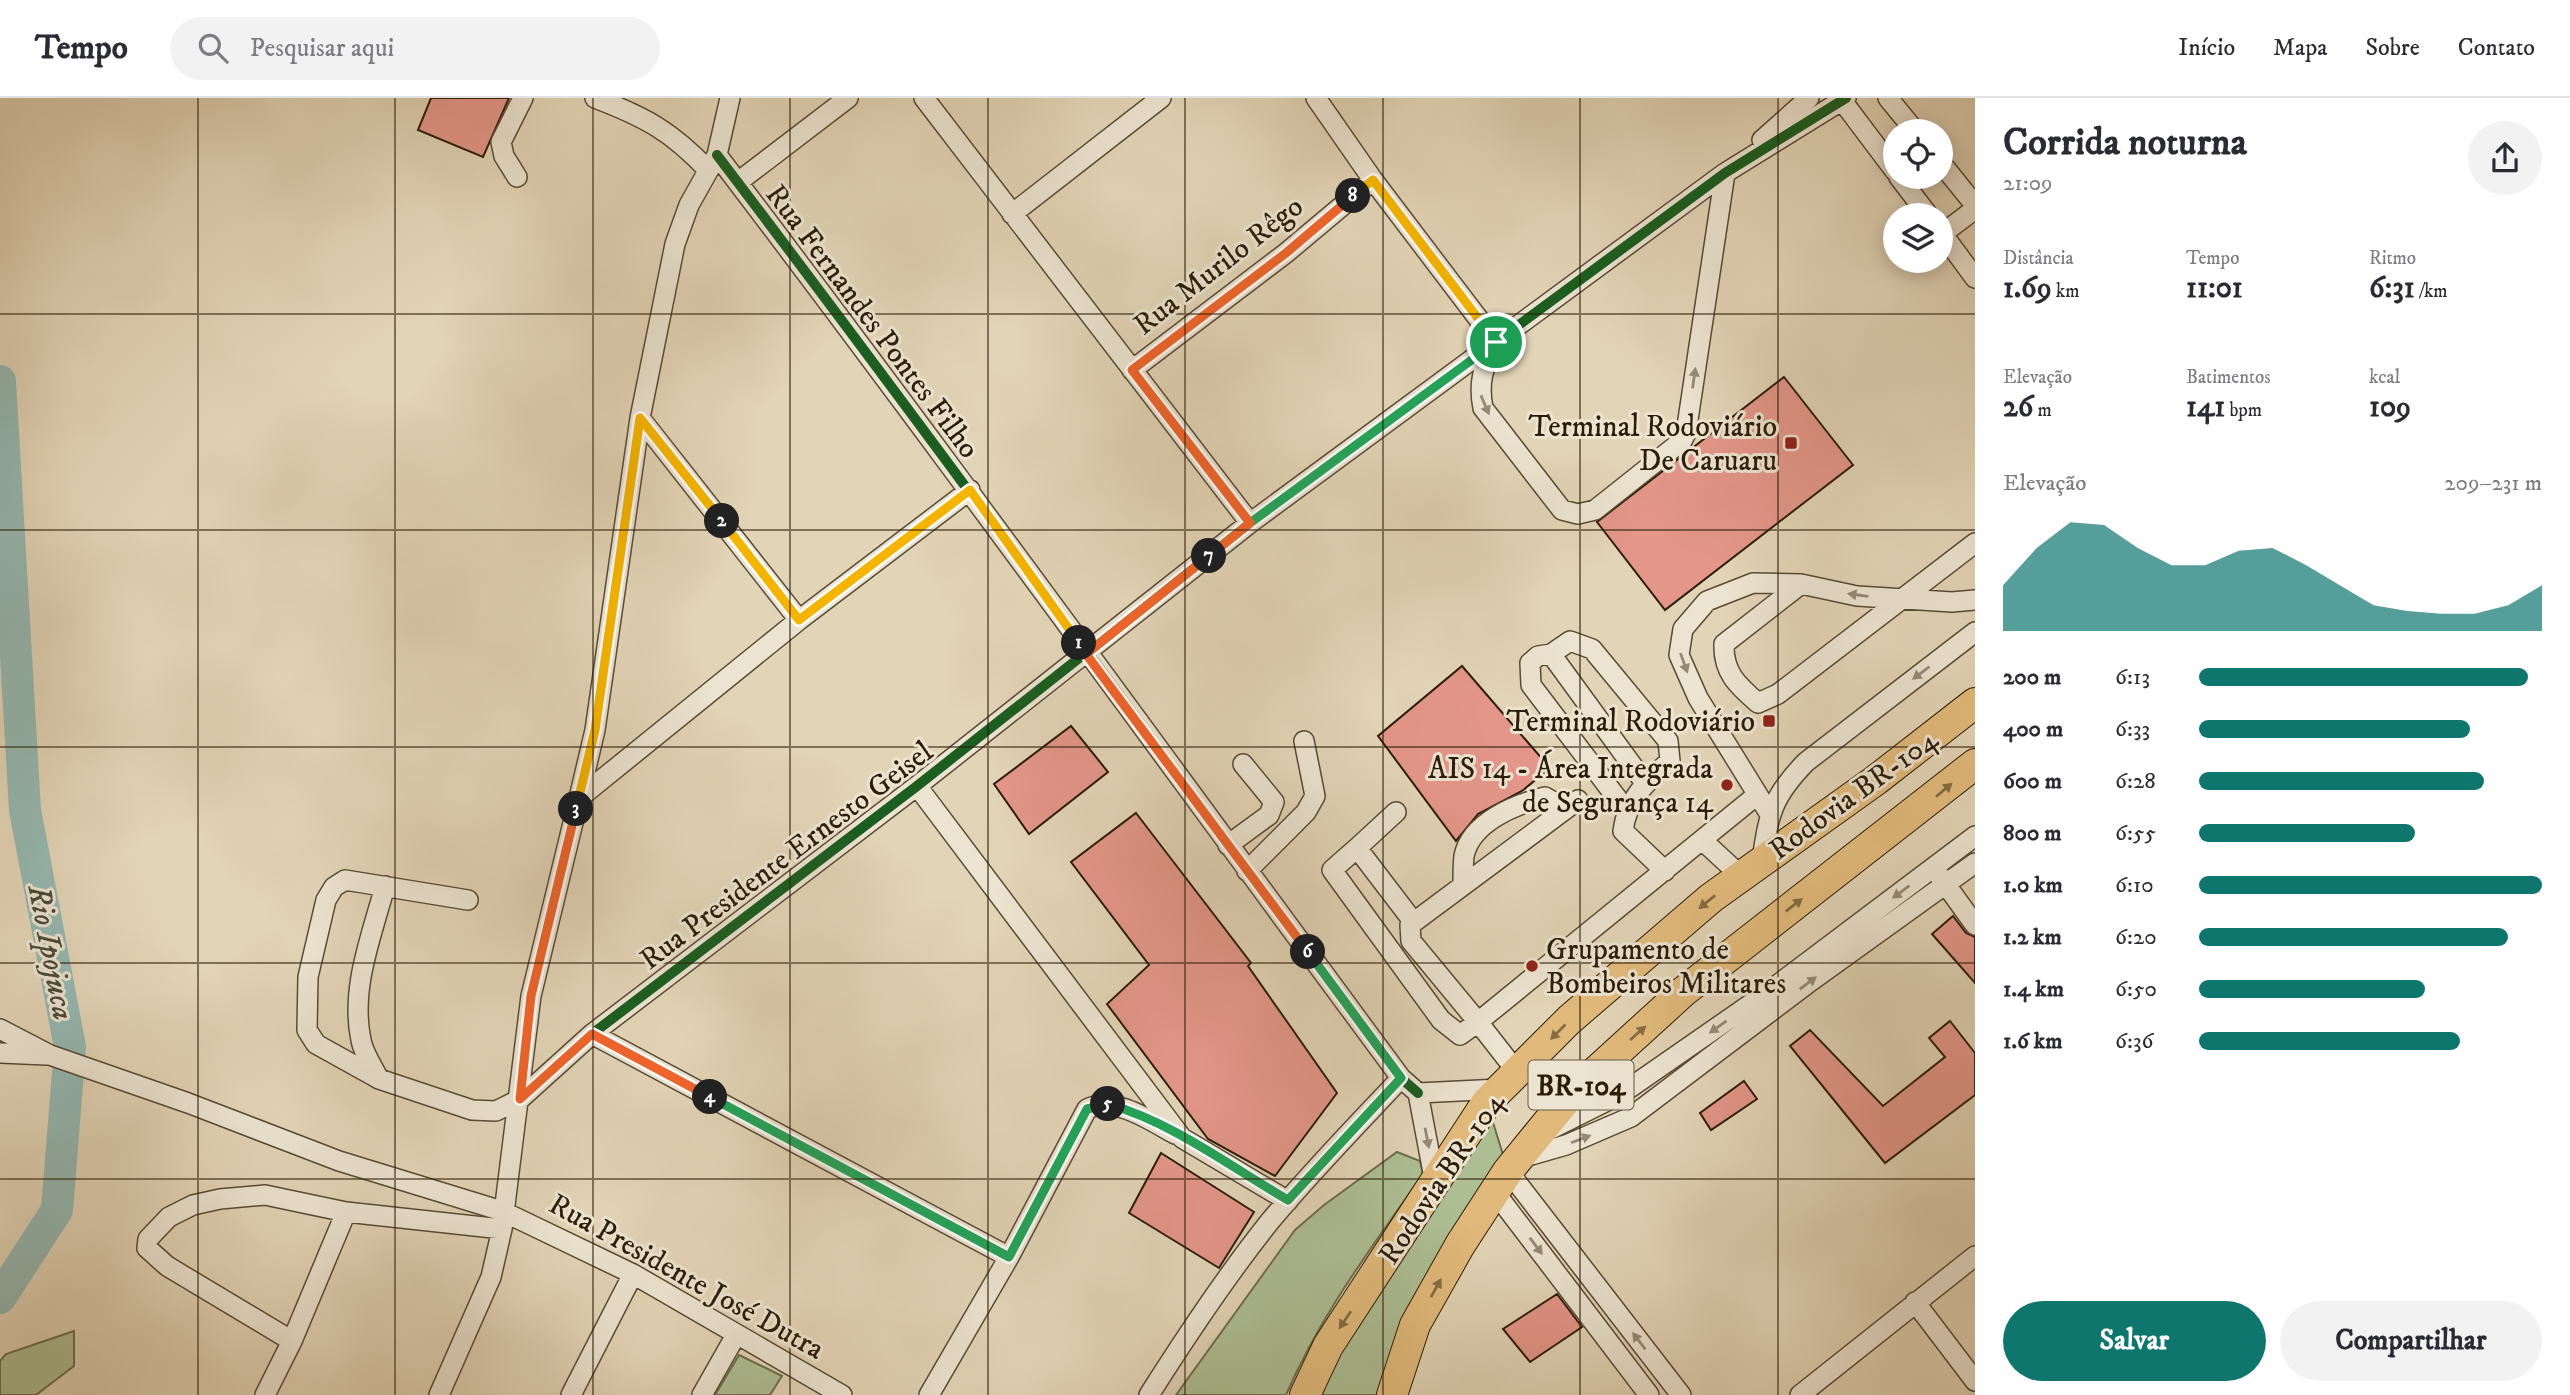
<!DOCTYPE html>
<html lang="pt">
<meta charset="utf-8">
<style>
body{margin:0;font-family:"IM FELL DW Pica",serif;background:#f2f2f3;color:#2b2b33;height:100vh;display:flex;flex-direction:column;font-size:26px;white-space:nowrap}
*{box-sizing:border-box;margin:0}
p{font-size:23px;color:#7c7c81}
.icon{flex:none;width:38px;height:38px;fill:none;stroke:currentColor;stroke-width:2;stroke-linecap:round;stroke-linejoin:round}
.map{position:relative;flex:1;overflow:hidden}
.details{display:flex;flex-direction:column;background:#fff;width:595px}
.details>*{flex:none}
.buttons{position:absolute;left:1883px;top:21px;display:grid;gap:14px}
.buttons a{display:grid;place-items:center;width:70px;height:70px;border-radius:50%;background:#fff;box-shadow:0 4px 18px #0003;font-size:35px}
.pin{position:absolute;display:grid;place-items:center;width:60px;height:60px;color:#fff;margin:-30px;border:4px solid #fff;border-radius:50%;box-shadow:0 2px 7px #0007}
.km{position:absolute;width:35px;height:35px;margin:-18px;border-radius:50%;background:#222;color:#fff;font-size:19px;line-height:35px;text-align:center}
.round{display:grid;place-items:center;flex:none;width:74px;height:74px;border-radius:37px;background:#f2f2f3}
.headline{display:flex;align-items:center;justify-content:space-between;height:119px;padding:0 28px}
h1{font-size:38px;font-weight:700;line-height:52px}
.metrics{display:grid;grid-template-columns:repeat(3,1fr);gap:10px;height:119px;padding:7px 28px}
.metrics div{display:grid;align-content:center}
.metrics b{font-size:30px;font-weight:700}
.metrics small{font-size:19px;font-weight:400}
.metrics p{font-size:19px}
.chart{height:196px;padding:14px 28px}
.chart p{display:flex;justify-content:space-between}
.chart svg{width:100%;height:126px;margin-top:7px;fill:#0f766e;opacity:.7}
.action{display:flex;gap:14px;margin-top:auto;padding:14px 28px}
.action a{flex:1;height:80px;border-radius:42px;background:#0f766e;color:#fff;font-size:28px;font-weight:700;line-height:80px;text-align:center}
.action a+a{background:#f2f2f3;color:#2b2b33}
ul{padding:0 28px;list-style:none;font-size:23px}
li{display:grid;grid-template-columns:112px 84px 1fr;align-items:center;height:52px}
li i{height:18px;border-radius:9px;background:#0f766e}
header{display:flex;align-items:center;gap:42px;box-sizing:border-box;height:98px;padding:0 35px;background:#fff;border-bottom:2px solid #e1e1e2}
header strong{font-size:33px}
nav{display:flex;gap:38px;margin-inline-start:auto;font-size:24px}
.search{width:490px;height:63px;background:#f2f2f3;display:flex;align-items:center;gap:18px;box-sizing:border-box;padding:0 24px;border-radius:38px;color:#7c7c81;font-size:26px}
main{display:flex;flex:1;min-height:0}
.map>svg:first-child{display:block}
.green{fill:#adbe93;stroke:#6c6e4e;stroke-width:2}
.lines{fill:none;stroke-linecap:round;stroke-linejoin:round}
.river{stroke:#95b8b1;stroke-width:32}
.building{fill:#e39689;stroke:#2b1d08;stroke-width:2}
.minor-casing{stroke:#594b34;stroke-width:22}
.highway-casing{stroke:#2b1d08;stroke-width:32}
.minor{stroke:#ece3d0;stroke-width:19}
.highway{stroke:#e1ba7b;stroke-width:30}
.cycleway-casing{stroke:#ece3d0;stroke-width:15}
.cycleway{stroke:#1b5e20;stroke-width:10}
.oneway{fill:#958a76}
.oneway2{fill:#866c42}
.split-1-casing{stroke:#fff;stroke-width:14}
.split-2-casing{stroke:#fff;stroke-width:14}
.split-3-casing{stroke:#fff;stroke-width:14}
.split-4-casing{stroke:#fff;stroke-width:14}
.split-5-casing{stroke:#fff;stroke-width:14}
.split-6-casing{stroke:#fff;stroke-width:14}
.split-7-casing{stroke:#fff;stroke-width:14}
.split-8-casing{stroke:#fff;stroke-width:14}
.split-9-casing{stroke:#fff;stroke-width:14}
.split-1{stroke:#22a559;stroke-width:9}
.split-2{stroke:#f5b400;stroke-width:9}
.split-3{stroke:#f5b400;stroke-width:9}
.split-4{stroke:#f0652b;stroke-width:9}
.split-5{stroke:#22a559;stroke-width:9}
.split-6{stroke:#22a559;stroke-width:9}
.split-7{stroke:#f0652b;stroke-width:9}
.split-8{stroke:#f0652b;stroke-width:9}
.split-9{stroke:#f5b400;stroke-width:9}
.grid{fill:none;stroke:#2b1d08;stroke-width:2;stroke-opacity:0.55}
.poi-dot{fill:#8f2418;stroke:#ece3d0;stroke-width:2.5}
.labels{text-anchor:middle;stroke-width:6;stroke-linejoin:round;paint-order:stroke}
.shield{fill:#ece3d0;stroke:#655844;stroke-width:2}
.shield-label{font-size:28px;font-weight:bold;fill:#2b1d08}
.street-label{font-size:30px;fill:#2b1d08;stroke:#ece3d0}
.poi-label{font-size:30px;fill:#2b1d08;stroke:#ece3d0;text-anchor:end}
.water-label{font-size:32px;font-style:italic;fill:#4b4c3b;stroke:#ece3d0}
</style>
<header>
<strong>Tempo</strong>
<div class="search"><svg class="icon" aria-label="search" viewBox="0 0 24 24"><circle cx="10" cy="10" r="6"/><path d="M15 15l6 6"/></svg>Pesquisar aqui</div>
<nav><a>Início</a><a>Mapa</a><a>Sobre</a><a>Contato</a></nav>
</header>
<main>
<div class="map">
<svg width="1975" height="1297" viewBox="0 0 1975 1297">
<rect width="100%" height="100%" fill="#e2d4b6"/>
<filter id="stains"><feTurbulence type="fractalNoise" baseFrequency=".00286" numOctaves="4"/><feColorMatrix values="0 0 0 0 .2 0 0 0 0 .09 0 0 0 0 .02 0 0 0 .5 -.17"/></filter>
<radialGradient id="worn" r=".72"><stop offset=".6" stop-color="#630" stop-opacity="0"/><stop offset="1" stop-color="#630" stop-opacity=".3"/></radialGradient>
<path class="green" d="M1487,1005L1508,1073L1393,1297H1306Z
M1397,1054L1420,1063L1423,1076C1372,1149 1322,1214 1286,1297H1176L1295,1132L1324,1107Z
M74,1233V1268L36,1297H0V1263L6,1256Z
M739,1257L782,1278L770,1297H715Z"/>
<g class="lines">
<path class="river" d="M0,283L25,712L70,949L57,1112L0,1200"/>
</g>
<path class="building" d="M431,0H509L483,59L418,32Z
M1784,279L1853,367L1665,512L1597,424Z
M1462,568L1550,670L1522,693L1478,716L1456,743L1378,638Z
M1071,628L1108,674L1029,736L994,686Z
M1136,715L1251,865L1248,868L1337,995L1275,1078L1208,1041L1107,906L1149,867L1071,764Z
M1953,818L1966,835L1975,839V885L1932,836Z
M1950,923L1975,955V997L1885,1065L1790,948L1810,932L1883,1008L1945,959L1929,940Z
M1744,983L1757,1001L1711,1032L1700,1015Z
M1161,1055L1254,1114L1219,1170L1129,1115Z
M1557,1196L1582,1229L1530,1264L1503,1231Z"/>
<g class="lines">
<g class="minor-casing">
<path id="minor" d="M595,0C645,19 671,33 708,72
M730,0L717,57L689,107L675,146L640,320L799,522
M924,0L1250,425
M1316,0L1373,82L1496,244
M1840,0L1895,73
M1888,0L1915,33
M1762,42L1809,0
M717,57C949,362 1173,672 1401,980L1418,995
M1941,65L1975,107
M517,79L504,58L501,44L523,0
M1899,79L1928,117
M738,84L848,0
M1012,116L1161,0
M1941,134L1975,180
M1942,136L1975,111
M1495,247C1483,269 1478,285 1483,310L1562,412L1578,416L1595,412L1682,343L1686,335L1725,75
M1132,272L1286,155L1373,82
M1801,486L1724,546C1723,574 1737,587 1758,605L1778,596L1975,445
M1551,556L1538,558L1530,565L1531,587L1626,712
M1645,685L1551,556L1570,543L1592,551L1668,643L1670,663C1646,684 1627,701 1623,733L1665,773
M917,688L1182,1040L1288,1103
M579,700L595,632L640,320
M1578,702L1410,827L1411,843L1478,924L1757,697
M1396,714L1357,750L1412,822
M1769,715L1698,600L1679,557L1683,531L1707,503L1753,485L1801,486L1857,498L1952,504L1975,502
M1702,742L1741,778
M1228,747L1269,717L1274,704L1243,666
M1357,750L1332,772L1441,922L1460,937L1478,924L1517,974
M1762,762C1769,715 1772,699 1806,664L1975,534
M1247,773L1306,714L1315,698L1304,643
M1939,777L1975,827
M1463,786C1463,777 1463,767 1464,758C1471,724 1516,706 1545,699L1565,711
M468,802L345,782L334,789L326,802L308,879L307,932L316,946L379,981L472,1012L496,1013L520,1001L592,936L917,688L1250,425L1725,75L1846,0
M0,931L50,957L188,1005L339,1063L502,1113L633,1176L842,1297
M592,936L1009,1159
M0,955L46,957
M379,981C373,969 363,955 361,942C350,890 372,837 385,788
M1418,995L1435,1085
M1418,995L1500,991
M1545,1034L1621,996L1768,894L1975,738
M1517,1061L1566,1047L1631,1019L1811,883L1975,765
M1508,1073L1681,1297
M1494,1093L1649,1297
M1915,1204L1975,1283
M292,1243L167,1168L147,1150L148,1141L169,1119L193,1107L220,1101L265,1097L346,1114L502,1131
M265,1297L292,1243L346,1114
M439,1297L491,1179L502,1131L531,898L579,700L799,522L970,392
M571,1297L633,1176
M702,1297L736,1237
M929,1297L1009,1159L1087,1011C1114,997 1151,1023 1175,1036
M1149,1297C1187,1237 1226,1178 1271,1122C1312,1073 1357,1027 1401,980
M1800,1297L1975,1158"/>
</g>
<g class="highway-casing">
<path id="highway" d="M1305,1297L1328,1248L1487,1004L1569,922L1711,800L1876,682L1975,605
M1392,1297L1415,1227L1460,1147L1508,1073L1570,997L1683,894L1975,666"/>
</g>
<use href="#minor" class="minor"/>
<use href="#highway" class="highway"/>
<g class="cycleway-casing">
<path id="cycleway" d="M717,57C949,362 1173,672 1401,980L1418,995
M520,1001L592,936L917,688L1250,425L1725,75L1846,0"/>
</g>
<use href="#cycleway" class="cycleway"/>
</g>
<defs><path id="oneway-solid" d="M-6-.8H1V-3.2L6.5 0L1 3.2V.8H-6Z" transform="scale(1.75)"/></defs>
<g class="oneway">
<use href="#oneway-solid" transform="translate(1694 280) rotate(-82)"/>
<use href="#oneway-solid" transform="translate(1485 307) rotate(67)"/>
<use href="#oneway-solid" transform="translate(1858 497) rotate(-172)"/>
<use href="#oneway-solid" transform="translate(1684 565) rotate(70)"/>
<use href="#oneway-solid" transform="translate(1921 575) rotate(143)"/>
<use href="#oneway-solid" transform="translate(1901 794) rotate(143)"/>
<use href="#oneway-solid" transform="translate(1808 885) rotate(-37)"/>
<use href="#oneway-solid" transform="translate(1718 929) rotate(145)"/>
<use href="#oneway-solid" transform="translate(1427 1040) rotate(79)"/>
<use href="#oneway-solid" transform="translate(1581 1041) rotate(-21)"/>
<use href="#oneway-solid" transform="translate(1536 1148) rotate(53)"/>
<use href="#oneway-solid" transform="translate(1639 1243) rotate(-128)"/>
</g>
<g class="oneway2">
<use href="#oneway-solid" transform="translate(1944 692) rotate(-40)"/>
<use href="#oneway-solid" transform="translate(1707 804) rotate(141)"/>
<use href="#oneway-solid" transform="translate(1794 807) rotate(-38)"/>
<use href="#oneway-solid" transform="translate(1558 934) rotate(135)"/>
<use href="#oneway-solid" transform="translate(1638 935) rotate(-42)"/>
<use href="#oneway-solid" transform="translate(1436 1190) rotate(-61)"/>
<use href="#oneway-solid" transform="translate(1345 1222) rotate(124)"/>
</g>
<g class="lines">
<g class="split-1-casing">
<path id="split-1" d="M1079,545L1086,556L1250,425L1496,244"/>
</g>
<g class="split-2-casing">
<path id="split-2" d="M722,423L799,522L970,392L1079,545"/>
</g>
<g class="split-3-casing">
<path id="split-3" d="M576,711L595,632L640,320L722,423"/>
</g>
<g class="split-4-casing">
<path id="split-4" d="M576,711L531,898L520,1001L592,936L710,999"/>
</g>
<g class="split-5-casing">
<path id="split-5" d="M710,999L1009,1159L1087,1011L1108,1006"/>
</g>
<g class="split-6-casing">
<path id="split-6" d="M1108,1006C1172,1024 1231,1069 1288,1102L1401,980L1308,854"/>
</g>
<g class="split-7-casing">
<path id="split-7" d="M1209,458L1086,556L1308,854"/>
</g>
<g class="split-8-casing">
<path id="split-8" d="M1209,458L1250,425L1132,272L1286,155L1353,98"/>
</g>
<g class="split-9-casing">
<path id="split-9" d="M1353,98L1373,82L1496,244"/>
</g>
<use href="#split-1" class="split-1"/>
<use href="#split-2" class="split-2"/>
<use href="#split-3" class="split-3"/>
<use href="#split-4" class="split-4"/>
<use href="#split-5" class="split-5"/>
<use href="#split-6" class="split-6"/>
<use href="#split-7" class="split-7"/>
<use href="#split-8" class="split-8"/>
<use href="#split-9" class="split-9"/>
</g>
<path class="grid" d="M198,0V1297M395,0V1297M593,0V1297M790,0V1297M988,0V1297M1185,0V1297M1383,0V1297M1580,0V1297M1778,0V1297M0,216H1975M0,432H1975M0,649H1975M0,865H1975M0,1081H1975"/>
<g class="poi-dot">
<rect x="1784" y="338" width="14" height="14" rx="3.5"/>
<rect x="1762" y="616" width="14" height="14" rx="3.5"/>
<circle cx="1727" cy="687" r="7"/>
<circle cx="1532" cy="868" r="7"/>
</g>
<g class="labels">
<rect class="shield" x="1528.5" y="962.5" width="105" height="49" rx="5"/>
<g class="shield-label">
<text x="1581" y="997">BR-104</text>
</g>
<g class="street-label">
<text transform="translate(1218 167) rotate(-38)" y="10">Rua Murilo Rêgo</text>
<text transform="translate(873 223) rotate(53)" y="10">Rua Fernandes Pontes Filho</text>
<text transform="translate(1853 696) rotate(-36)" y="10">Rodovia BR-104</text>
<text transform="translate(786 757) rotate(-37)" y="10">Rua Presidente Ernesto Geisel</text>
<text transform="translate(1441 1080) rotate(-56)" y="10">Rodovia BR-104</text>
<text transform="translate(687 1178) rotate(29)" y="10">Rua Presidente José Dutra</text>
</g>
<g class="poi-label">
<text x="1777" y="338">Terminal Rodoviário<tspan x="1777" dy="34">De Caruaru</tspan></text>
<text x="1755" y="633">Terminal Rodoviário</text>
<text x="1713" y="680">AIS 14 - Área Integrada<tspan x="1713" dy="34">de Segurança 14</tspan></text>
<text x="1546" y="861" text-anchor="start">Grupamento de<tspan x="1546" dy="34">Bombeiros Militares</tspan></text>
</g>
<g class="water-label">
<text transform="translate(52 854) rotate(79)" y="11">Rio Ipojuca</text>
</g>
</g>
<rect width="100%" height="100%" filter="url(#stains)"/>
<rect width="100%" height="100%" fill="url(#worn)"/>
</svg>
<div class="buttons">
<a><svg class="icon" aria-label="locate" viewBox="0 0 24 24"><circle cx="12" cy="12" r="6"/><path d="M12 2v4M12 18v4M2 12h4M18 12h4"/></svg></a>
<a><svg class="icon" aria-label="layers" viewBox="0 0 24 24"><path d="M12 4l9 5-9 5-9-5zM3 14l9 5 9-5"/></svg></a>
</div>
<div class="pin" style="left:1496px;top:244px;background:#1e9e55"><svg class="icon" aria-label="arrive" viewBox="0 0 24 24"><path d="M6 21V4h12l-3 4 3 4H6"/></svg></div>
<b class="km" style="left:1079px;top:545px">1</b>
<b class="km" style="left:722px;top:423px">2</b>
<b class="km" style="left:576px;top:711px">3</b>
<b class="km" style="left:710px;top:999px">4</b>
<b class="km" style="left:1108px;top:1006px">5</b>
<b class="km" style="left:1308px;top:854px">6</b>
<b class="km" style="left:1209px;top:458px">7</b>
<b class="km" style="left:1353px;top:98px">8</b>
</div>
<section class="details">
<div class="headline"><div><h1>Corrida noturna</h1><p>21:09</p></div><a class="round"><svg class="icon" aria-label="share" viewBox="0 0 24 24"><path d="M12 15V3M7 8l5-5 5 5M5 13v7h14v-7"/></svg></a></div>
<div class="metrics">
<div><p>Distância</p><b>1.69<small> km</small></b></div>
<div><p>Tempo</p><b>11:01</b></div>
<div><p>Ritmo</p><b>6:31<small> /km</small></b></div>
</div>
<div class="metrics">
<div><p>Elevação</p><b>26<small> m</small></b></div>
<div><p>Batimentos</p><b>141<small> bpm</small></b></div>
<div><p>kcal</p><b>109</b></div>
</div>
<div class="chart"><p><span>Elevação</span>209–231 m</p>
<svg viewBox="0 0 160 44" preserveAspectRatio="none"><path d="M0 44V28L10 15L20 6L30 7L40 15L50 21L60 21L70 16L80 15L90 21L100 28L110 35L120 37L130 38L140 38L150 35L160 28V44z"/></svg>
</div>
<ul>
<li><b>200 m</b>6:13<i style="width:96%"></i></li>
<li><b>400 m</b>6:33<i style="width:79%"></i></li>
<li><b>600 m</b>6:28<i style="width:83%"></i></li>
<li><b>800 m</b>6:55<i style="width:63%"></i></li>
<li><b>1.0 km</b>6:10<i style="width:100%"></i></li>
<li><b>1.2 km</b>6:20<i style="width:90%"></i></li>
<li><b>1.4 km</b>6:50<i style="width:66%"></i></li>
<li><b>1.6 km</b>6:36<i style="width:76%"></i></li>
</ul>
<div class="action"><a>Salvar</a><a>Compartilhar</a></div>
</section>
</main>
